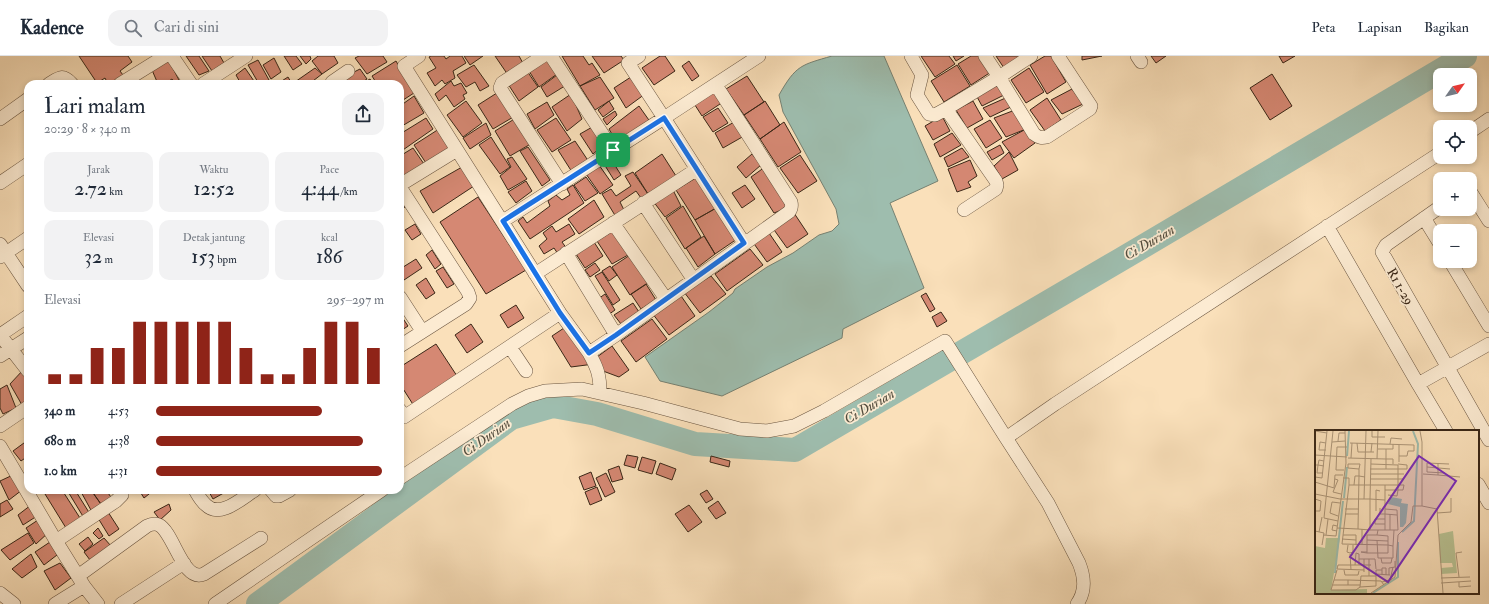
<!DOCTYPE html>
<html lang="id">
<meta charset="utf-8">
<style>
body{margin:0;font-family:"IM FELL Double Pica",serif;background:#f2f2f3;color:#1f2937;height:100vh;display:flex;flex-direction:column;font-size:15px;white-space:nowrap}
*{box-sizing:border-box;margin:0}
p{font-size:13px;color:#747a83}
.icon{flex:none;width:22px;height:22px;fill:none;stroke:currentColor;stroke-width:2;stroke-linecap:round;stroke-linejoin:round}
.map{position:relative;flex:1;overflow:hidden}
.drawer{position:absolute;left:24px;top:24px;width:380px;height:414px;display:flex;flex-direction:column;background:#fff;border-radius:12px;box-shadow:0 2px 6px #0003}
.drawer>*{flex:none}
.needle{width:26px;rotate:56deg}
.fabs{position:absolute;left:1433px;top:12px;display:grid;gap:8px}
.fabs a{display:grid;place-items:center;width:44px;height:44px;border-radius:8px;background:#fff;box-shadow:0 2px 6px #0003;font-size:20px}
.pin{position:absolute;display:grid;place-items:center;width:34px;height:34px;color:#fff;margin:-17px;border-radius:8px;box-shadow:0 2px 6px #0006}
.round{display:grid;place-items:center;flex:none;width:42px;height:42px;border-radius:12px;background:#f2f2f3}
.headline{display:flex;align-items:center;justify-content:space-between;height:68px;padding:0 20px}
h1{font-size:22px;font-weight:600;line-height:30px}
.stats{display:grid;grid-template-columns:repeat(3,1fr);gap:6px;height:68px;padding:4px 20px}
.stats div{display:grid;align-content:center;border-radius:10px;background:#f2f2f3;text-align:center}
.stats b{font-size:20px;font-weight:600}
.stats small{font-size:11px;font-weight:400}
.stats p{font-size:11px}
.chart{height:112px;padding:8px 20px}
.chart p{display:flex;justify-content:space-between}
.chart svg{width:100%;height:72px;margin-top:4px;stroke:#8f2418;stroke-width:6}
ul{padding:0 20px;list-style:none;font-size:13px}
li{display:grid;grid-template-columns:64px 48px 1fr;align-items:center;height:30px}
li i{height:10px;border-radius:5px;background:#8f2418}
header{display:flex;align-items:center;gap:24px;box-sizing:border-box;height:56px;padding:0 20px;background:#fff;border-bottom:1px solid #e0e1e3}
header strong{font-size:19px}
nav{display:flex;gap:22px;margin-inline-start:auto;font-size:14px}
.search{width:280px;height:36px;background:#f2f2f3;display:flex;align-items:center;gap:10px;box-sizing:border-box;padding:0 14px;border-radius:12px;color:#747a83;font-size:15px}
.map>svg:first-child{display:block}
.water{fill:#9ebdae;stroke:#768172}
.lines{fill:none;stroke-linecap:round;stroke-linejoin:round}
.river{stroke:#9ebdae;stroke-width:24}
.building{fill:#d58873;stroke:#3a2717}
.minor-casing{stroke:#6a5540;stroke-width:14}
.minor{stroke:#fcebd2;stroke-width:13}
.route-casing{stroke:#fff;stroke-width:8}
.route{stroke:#1a73e8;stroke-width:5}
.labels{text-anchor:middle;stroke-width:3.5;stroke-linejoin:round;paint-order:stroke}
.street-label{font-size:13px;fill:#3a2717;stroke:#fcebd2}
.water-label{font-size:14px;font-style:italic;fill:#534c3d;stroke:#fcebd2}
.inset-river{fill:none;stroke:#9ebdae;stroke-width:2}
.inset-road{fill:none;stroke:#ad9679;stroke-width:1}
.view{fill:#7b2cbf;fill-opacity:0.15;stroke:#7b2cbf;stroke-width:2}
.inset-edge{fill:none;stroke:#3a2717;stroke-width:2}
</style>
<header>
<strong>Kadence</strong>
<div class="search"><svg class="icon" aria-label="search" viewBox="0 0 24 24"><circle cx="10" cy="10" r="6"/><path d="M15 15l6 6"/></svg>Cari di sini</div>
<nav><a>Peta</a><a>Lapisan</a><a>Bagikan</a></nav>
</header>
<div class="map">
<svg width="1489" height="548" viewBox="0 0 1489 548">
<rect width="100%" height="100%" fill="#fae0ba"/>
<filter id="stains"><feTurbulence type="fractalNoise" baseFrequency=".005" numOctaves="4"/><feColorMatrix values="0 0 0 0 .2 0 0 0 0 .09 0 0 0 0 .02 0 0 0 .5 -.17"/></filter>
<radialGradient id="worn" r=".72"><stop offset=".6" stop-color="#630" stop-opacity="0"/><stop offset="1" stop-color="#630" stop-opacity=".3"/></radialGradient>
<path class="water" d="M832,0H884L938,125L890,147L924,232L843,273L842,282L722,340L660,325L645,301L709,256L733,237L735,233L767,211L793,197L819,179L832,175L839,168L836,153L783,56L779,39C796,9 801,9 832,0Z"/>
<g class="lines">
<path class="river" d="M258,548L511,362L553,350L597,358L695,388L795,394L1120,204L1465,0"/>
</g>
<path class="building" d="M79,0H128L132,6L120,15L123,19L112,28H108L105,22L97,27Z
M186,0H199L209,15L199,19Z
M202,0H220L224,7L212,15Z
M284,0H296L302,8L293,14Z
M300,0H310L311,3L306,8Z
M318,0H334L338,7L322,18L312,5Z
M359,0H383L387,6L367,18L355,2Z
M431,0H444L446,3L450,0H462L466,7L453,15L455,22L445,28L442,24L435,30L427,17L436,12L429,1Z
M464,0H483L470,9Z
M495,0H519L524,9L508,19Z
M562,0H583L589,9L592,7L600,19L580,30Z
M592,0H621L624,4L604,17Z
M660,0H665L675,15L654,29L642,12Z
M921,0H949L955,8L935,21Z
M953,0H964L956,5Z
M971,0H981L991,16L971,29L958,8Z
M996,0H1020L1004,12Z
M1045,0H1051L1066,26L1047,38L1030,9Z
M1082,0H1102L1082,4Z
M1151,0H1166L1156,7Z
M1279,0H1295L1283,7Z
M274,2L281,16L271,23L263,9Z
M547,3L557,18L539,31L529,15Z
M258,4L269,24L261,28H259L248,9Z
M169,5L179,24L175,27L172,23L164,28H158L152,14Z
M396,5L414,37L400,46V28H377L372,20Z
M689,5L699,20L692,25L682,10Z
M474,9L489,30L480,35L475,26L466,31L457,19Z
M957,9L970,30L944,46L931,25Z
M245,12L256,28H241L236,19Z
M315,12L322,18L309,28H292Z
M1029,12L1044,36L1026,47L1011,24Z
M360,13L367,23L359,28H346L342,22Z
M527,15L538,31L519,45L508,28Z
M561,16L568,28L547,41L541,31Z
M1272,18L1292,50L1270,64L1250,32Z
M634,19L645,38L626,52L614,32Z
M747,20L764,46L744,59L726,33Z
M288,21L292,28H277Z
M600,21L614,42L595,54L580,30Z
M370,23L373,28H361Z
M451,25L454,30L461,27L467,37L463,39L465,43L454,51L446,39L439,45L435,38Z
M999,28L1006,38L982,50L976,39Z
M714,33L723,46L702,60L693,46Z
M1072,33L1083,48L1062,58L1051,44Z
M500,35L515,60L493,73L478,49Z
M574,36L575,47L582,63L567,75L552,51Z
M414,40L424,57L402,70L400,67V50Z
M1010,40L1013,50L990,61L983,52Z
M1047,42L1061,64L1045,75L1030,54Z
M466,45L482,67L463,81L447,59Z
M609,45L614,53L603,61L598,54Z
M765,45L780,69L760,83L744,59Z
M973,45L983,63L967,72L956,54Z
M547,46L554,59L535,73L527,58Z
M639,50L651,67L618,89L609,73Z
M718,52L728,67L713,76L703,61Z
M1015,54L1026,73L1006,81L994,62Z
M615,55L617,59L607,69L603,63Z
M942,60L950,75L933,84L925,70Z
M426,62L433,73L400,96V78Z
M516,62L534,86L510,100L495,75Z
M556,62L571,84L552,96L537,74Z
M990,64L1002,82L986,92L974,73Z
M736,65L744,80L723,92L715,77Z
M784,66L801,96L778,111L760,83Z
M486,67L491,79L470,93L463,82Z
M594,70L605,88L593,98L580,78Z
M439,73L452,93L426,107L414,89Z
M1026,73L1035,87L1014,102L1002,86Z
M952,77L961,89L940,101L934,88Z
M491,81L510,111L500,118L479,89Z
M575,85L589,106L572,116L558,94Z
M1000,89L1004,97L992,104L987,96Z
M528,91L550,124L542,130L520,95Z
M413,92L424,108L405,120L400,113V100Z
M962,92L969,101L948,111L944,102Z
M1009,96L1018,114L1002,123L994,110Z
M662,98L676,120L648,138L635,117Z
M752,98L761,109L746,122L737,111Z
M800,99L817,125L798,137L780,112Z
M512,101L527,123L508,134L500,120L511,111L507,103Z
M611,103L621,119L614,124L604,108Z
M970,104L977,120L968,126L971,131L957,136L948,113Z
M599,109L613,129L600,138L586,118Z
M462,111L474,130L433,157L420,135Z
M765,111L787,152L774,157L751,121Z
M633,116L648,138L641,142L636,135L620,146L624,154L616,161L602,138L611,133L616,140L631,130L625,120Z
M699,120L718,151L695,164L676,134Z
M586,121L598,137L585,145L574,129Z
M526,125L532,135L516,147L508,136Z
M573,129L584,147L530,183L518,165L523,161L527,167L550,150L548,145L556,139L562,144L570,139L567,133Z
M745,129L755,143L742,152L732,137Z
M673,134L681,150L665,161L653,145Z
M478,141L526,214L486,238L440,166Z
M400,144L405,151L400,154Z
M594,144L604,161L579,178L568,163Z
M683,150L701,181L685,193L666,162Z
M718,151L737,183L715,198L695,164Z
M794,157L808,178L787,192L772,171Z
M415,168L421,178L412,184L405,174Z
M569,168L575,178L562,186L567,193L558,198L554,192L544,198L539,190L547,183L543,177L552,170L556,176Z
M767,174L782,196L767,206L752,185Z
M613,175L628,199L612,208L597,185Z
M704,180L715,198L698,211L686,192Z
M594,186L603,200L585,212L576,198Z
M750,193L763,209L727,235L715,218Z
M432,194L441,208L435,213L426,199Z
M630,199L648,227L630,239L612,211Z
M416,203L422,212L404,224L400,217V213Z
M595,207L600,214L590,221L585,214Z
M610,210L617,219L609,225L602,215Z
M443,211L454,228L447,232L436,215Z
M602,216L620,244L613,249L595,220Z
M711,220L726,238L700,257L684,236Z
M426,222L435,237L426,243L416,229Z
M646,228L656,244L641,253L631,238Z
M679,237L695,260L669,279L652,257Z
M926,237L935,253L930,256L921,240Z
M605,238L615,254L608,259L598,243Z
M633,247L639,256L621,268L614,259Z
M516,249L524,262L508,272L500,259Z
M941,256L947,265L937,271L932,261Z
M400,258L408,270L402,274L400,271Z
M652,263L667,283L636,306L621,285Z
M471,268L483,286L467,297L455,279Z
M567,270L594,308L571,311L552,280Z
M436,288L457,320L414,350L400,328V311Z
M612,290L629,314L619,321L603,315L597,301Z
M24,313L28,318V347L22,349L10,328Z
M7,329L16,352L3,358L0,352V333Z
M28,384V400L21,405L13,395Z
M627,399L638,401L635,412L624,409Z
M711,400L730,405L729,411L710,406Z
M642,401L656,405L652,418L638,414Z
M660,407L676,413L672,424L656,418Z
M619,410L623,423L612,426L608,414Z
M591,416L596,430L584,434L579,421Z
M606,417L615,436L605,441L596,422Z
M15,418L22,434L9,444L0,425Z
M597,431L602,444L590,449L585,436Z
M52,434H62L80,462L66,472L45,438Z
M67,434H75L90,458L84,462Z
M80,434H91L103,451L92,456Z
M91,434H106L113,444L103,451Z
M139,434H154L144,442Z
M208,434H229L213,443Z
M707,434L713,443L706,447L700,438Z
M7,444L13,453L0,461V448Z
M718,445L726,457L716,463L708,452Z
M169,448L171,454L160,464L154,456Z
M31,449L37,460L23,469L18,459Z
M689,449L702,466L688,476L675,458Z
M108,456L119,473L109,480L98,462Z
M41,462L49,476L36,488L26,472Z
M98,472L103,480L99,483L93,477Z
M28,477L34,487L10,504L1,494Z
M88,481L93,488L85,495L79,488Z
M104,482L111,490L90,504L84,496Z
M50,486L57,499L44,509L35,496Z
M31,498L37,511L22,522L12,513Z
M60,507L71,522L55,534L44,515Z"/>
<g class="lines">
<g class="minor-casing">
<path id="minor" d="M172,0L191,28
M419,0L404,10L560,257L589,297L616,279L789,156C792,152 792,150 791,146L716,29
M543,0L502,27L500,32L562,128
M551,0L613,94
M639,0L628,7L664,62L759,0
M911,0L922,19L917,39L929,58L935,59L946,53L999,21L1034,78C1039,82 1042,82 1047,81L1090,53L1091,50L1058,0
M985,0L999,21L1031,0
M1137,0L1141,6
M332,26L348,15
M49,28C60,21 63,18 72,28
M120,28L165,0
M203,28L246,0
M946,53L996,125L997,129L996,133L964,154
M0,63L28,43
M1470,76L1489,63
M0,127L28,108
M400,129L457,94
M400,131L468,236L470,242L466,248L400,290
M1470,135L1489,165
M643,147L693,223
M1440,151L1386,189L1382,196L1489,384
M1424,162L1440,188
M503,165L664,62L744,187
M613,167L666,243
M1327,170L1418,328L1489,288
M0,188L28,230
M566,197L616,279
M0,201L28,182
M1450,205L1489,270
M535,218L697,113
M400,241L422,275
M0,279L28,315
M0,279L28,260
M510,291L526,315
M589,297C597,311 600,319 600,336
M0,300L28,282
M1418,328L1446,375
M400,354L404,361L560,257
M0,370L28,351
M0,390L56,485L84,530
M400,422L512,348L528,340L545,335L582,333L643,347L740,373L767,375L794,370L824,355L945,285L1006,382
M1478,428L1489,447
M195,434C198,439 201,445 206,449C220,463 242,442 255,434
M271,434L276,440H279L290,434
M56,485L116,445L122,439V434
M78,520L147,470C151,468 155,467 159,469C174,477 183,527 204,518L261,482
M0,537L14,548
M55,548L84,530L98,548
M121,548L184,507
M215,548L382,434
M1077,548C1086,535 1085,522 1079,507L1048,447L1006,382L1055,348L1440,97"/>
</g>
<use href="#minor" class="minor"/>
</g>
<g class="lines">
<g class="route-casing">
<path id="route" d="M664,62L744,187L616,279L589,297L560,257L503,165Z"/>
</g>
<use href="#route" class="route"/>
</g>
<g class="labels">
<g class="street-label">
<text transform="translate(1401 230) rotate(60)" y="5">R1 1-29</text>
</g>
<g class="water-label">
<text transform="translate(1149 186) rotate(-30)" y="5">Ci Durian</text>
<text transform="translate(869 350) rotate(-30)" y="5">Ci Durian</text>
<text transform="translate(486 381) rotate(-35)" y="5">Ci Durian</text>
</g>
</g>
<g transform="translate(1315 374)">
<rect width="164" height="164" fill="#fae0ba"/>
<path d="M138,101L142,143L126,144V138L138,137L137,133H125L124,104ZM11,108H25L16,160L52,159V163H0V116L10,118Z" fill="#b9c394"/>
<path d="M76,67L87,69L86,73L93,74L91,93L88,97H85V77L73,74Z" fill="#9ebdae"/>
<path class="inset-river" d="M32,26L34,1M29,68L32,37M87,102L99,91L103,14L98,1M20,143L28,71M58,163L83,147V112"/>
<path class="inset-road" d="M0,1L12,3M18,1L9,88L23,91L31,33L30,1M57,1V7H70M105,1L107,12V76L122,79L128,163M23,11L24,3H30M17,12L30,11M35,13L99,15V21H93L92,26H84M42,13L43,22H56M57,13L56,22H59M75,14L76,8L87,9M84,15V32M63,19H78V14M71,19V29H78V34M11,20H4L5,12L11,13M0,25L32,27M33,28L71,29V39M36,28L37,13M62,29L63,1M56,34L83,35V60H70V70L55,69V100H83L82,80L70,79M0,35H3L4,30L9,31M112,37L135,39M44,39L33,38V34H45L44,39V46L50,47M55,39H92V35L83,34M29,40H21L22,17H32M8,43H2L3,35L9,36M130,43L112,42V33L134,34M56,44H89M108,44L123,45V34M123,45L145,47M0,47L7,48L12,1M28,48H34V55H70M20,49L23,50L18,62L26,64M55,49H88M0,52L19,58L20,45H28M34,55L27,114L73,115V106L62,105L63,100M39,55L40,46H44L43,99L55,100M70,60V55H89L88,60H83L82,66L73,65M0,64L25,69H55L56,29M0,69L6,71L5,81H0M49,69L51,1M65,78V84H70V70M30,79H44M61,81V60L65,61M122,83L136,82V68M30,84H43M23,86L15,83L17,72L25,73M70,94H60V89H70M22,98L43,99M70,100V84L82,85M75,100V84M0,101L9,103L7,115M22,101L17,100L18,95L22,96M4,102L7,87M8,105L21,106L23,91M11,105L13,89M28,105H41V110M62,105H52V123H73V115L78,116L79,100M27,109L41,110V115M52,110L73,111M62,110L63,128H78V116M33,115L32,122L35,123L38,122V115M47,115V99M52,122H46L52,123M35,124L36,140M66,128L67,133H76L77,128M44,129H60L61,139M49,129V142M54,129V146M40,135L41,123L44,124V135M22,140L16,160H41L45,157M29,140L30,145H43L44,141M49,140L22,139L23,135H56M67,140V138H71V145M61,144L75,145M74,145V138L80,137V131M61,146H46L45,157L61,156V140H67V145M144,147L141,123L147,122M126,148L155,147M19,150H33M67,152L75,150L78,137M144,152V157L156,156M126,153L156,151M18,155H33M45,155H33V150L66,151L69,155M56,163L80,147L83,105L96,92L98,76H107"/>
<path class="view" d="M104,26L141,51L73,152L35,127Z"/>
<rect width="164" height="164" class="inset-edge"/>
</g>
<rect width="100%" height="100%" filter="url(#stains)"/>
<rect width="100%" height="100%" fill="url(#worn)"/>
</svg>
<div class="fabs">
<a><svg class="needle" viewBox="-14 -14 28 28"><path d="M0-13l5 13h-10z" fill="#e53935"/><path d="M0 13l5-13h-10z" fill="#747a83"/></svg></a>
<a><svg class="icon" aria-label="locate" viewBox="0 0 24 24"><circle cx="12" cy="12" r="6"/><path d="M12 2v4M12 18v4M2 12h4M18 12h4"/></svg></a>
<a>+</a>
<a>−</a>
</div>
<div class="pin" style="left:613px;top:94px;background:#1e9e55"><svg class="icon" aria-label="arrive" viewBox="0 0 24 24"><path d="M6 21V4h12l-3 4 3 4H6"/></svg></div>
<section class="drawer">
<div class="headline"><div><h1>Lari malam</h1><p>20:29 · 8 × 340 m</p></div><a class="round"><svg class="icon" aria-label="share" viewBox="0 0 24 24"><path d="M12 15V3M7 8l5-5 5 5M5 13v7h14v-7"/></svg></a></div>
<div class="stats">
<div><p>Jarak</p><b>2.72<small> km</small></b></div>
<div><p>Waktu</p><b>12:52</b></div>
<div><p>Pace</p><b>4:44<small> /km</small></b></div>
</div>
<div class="stats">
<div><p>Elevasi</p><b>32<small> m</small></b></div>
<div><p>Detak jantung</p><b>153<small> bpm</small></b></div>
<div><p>kcal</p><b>186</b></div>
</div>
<div class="chart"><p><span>Elevasi</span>295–297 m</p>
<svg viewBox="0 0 160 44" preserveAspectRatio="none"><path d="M5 44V38M15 44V38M25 44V22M35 44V22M45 44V6M55 44V6M65 44V6M75 44V6M85 44V6M95 44V22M105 44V38M115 44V38M125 44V22M135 44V6M145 44V6M155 44V22"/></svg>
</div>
<ul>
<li><b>340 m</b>4:53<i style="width:73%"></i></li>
<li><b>680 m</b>4:38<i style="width:91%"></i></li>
<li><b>1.0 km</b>4:31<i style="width:99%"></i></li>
</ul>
</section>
</div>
